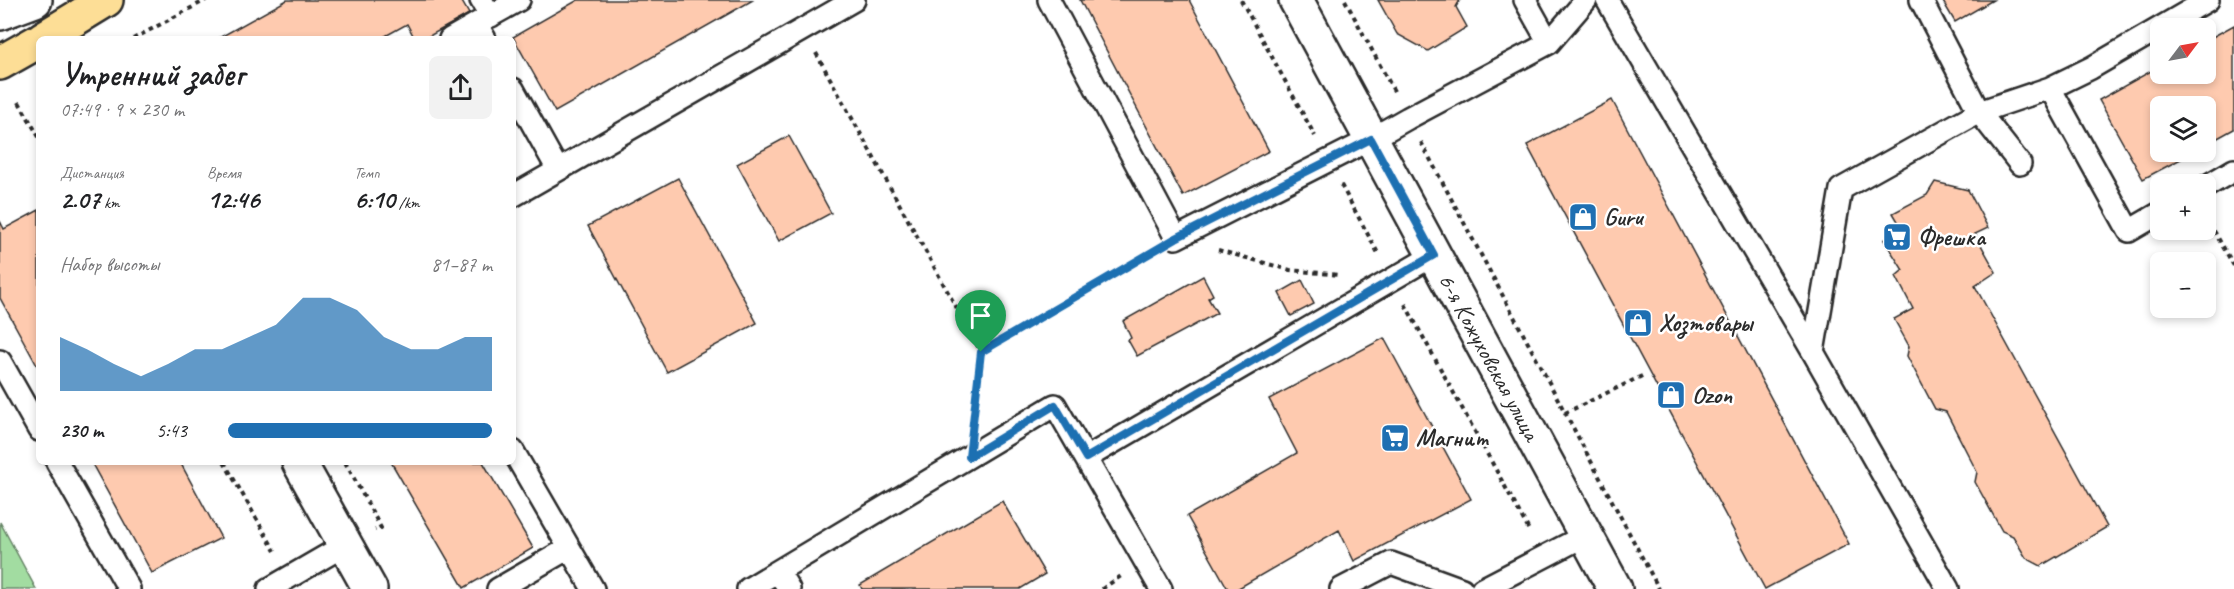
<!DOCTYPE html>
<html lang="ru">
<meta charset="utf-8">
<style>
body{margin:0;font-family:Caveat,sans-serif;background:#f2f2f2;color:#202124;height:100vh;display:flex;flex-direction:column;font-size:22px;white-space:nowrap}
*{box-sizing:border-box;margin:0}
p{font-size:20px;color:#757577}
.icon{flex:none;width:33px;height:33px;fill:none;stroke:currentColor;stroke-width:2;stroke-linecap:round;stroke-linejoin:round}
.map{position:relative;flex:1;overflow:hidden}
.sheet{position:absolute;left:36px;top:36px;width:480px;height:429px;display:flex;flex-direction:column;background:#fff;border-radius:9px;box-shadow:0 3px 9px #0003}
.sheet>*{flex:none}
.needle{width:39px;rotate:58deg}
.buttons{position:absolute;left:2150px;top:18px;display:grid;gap:12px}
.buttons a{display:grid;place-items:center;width:66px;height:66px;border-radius:9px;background:#fff;box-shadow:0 3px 9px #0003;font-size:30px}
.pin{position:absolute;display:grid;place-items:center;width:51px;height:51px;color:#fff;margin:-62px -26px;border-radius:50% 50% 50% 0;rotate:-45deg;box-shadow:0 0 6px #0007}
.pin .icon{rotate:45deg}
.round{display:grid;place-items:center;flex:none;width:63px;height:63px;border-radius:9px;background:#f2f2f2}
.summary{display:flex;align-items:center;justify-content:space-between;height:102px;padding:0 24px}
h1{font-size:33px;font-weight:800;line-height:45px}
.metrics{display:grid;grid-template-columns:repeat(3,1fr);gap:9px;height:102px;padding:6px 24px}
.metrics div{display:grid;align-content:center}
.metrics b{font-size:26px;font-weight:800}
.metrics small{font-size:16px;font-weight:400}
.metrics p{font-size:16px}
.chart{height:168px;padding:12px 24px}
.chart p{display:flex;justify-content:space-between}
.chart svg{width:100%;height:108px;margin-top:6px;fill:#1f6fb2;opacity:.7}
ul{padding:0 24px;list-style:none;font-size:20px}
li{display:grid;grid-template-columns:96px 72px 1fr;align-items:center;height:45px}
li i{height:15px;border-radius:8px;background:#1f6fb2}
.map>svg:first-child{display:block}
.green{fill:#a2dca1;stroke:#668466;stroke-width:1.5}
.building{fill:#fecaaf;stroke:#2b2b2b;stroke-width:1.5}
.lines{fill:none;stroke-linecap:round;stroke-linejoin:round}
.service-casing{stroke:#2b2b2b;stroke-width:26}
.minor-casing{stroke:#2b2b2b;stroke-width:38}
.primary-casing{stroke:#2b2b2b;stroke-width:38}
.path{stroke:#2b2b2b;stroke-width:4;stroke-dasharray:4.5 4.5;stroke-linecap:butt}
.service{stroke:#fff;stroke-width:21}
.minor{stroke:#fff;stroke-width:33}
.primary{stroke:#fdde96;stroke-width:33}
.route-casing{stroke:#fff;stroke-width:12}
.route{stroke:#1f6fb2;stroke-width:8}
.labels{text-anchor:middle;stroke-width:5;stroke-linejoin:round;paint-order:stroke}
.poi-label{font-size:24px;font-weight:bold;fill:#2b2b2b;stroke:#fff;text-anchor:start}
.street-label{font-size:24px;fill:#2b2b2b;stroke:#fff}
</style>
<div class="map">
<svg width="2234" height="589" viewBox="0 0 2234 589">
<rect width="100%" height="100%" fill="#fff"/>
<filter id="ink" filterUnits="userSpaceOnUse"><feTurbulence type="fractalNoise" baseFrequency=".0167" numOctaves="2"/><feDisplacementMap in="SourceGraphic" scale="12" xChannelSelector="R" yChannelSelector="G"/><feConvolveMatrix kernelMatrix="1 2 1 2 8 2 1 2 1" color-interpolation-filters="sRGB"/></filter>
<g filter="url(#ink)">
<path class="green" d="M0,522L36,589H0Z"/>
<path class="building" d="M287,0H461L469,14L424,39H415L407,24L380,39H217Z
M578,0H753L555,112L513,37Z
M1080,0H1189L1269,151L1183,196Z
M1378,0H1460L1456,7L1467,27L1428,51L1397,34Z
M1942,0H1993L1955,22Z
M2234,25V129L2205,145V106H2160V152H2194L2143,179L2099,100L2160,66V74H2205V41Z
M1612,100L1849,544L1765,589L1527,145Z
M789,136L831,213L779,241L737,164Z
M678,178L757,323L667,372L588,226Z
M1935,182L1968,190L1988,228L1975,234L1996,272L1975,286L2107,527L2041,566L2026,558L2013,536L2002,531L1975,482L1977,472L1946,412L1935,409L1907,356L1909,346L1894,319L1913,309L1896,276L1903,270L1884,240L1902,228L1893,213L1927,195Z
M39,210V369L0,298V221L4,229Z
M1203,276L1213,295L1208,298L1217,313L1137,356L1128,340L1131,338L1123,321Z
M1302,280L1314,304L1291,316L1279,293Z
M1384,338L1471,499L1354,561L1339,530L1237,589H1228L1187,516L1297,453L1269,399Z
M91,462H180L221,538L152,573Z
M391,462H483L533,548L464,588Z
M1002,501L1045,574L1020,589H862L860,585Z"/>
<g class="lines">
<g class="service-casing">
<path id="service" d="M481,0L491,16
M1049,0L1176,238L1371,139L1408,118L1549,43L1586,0
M1525,0L1549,43
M1607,0L1813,352
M1921,0L1979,112L2020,164
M450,39L476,24
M485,39L476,24L519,0
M2050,88L2129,231L2160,213
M513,89L558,170
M2205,187L2234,170
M513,196L854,0
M0,361L39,430
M513,451L593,589
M1086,458L1434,255
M57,462L129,589
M778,571L789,589
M269,589L345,545
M498,589L569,548
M748,589L1055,405L1161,589
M1341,589L1391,563L1462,589
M1482,589L1586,535
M1948,589L1813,352L1841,189L1979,112L2050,88L2091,68L2208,0"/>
</g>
<g class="minor-casing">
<g id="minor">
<path id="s1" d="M1296,0L1615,589"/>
<path d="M0,13L35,0"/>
<path d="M299,462L370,589"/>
</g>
</g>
<g class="primary-casing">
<path id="primary" d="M42,39L106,0
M0,63L39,41"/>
</g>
<path class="path" d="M1241,0L1315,136
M1345,0L1395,93
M133,39L206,0
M816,53L981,352
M19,102L39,137
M1421,142L1659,589
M1341,185L1379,255
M2205,215L2234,266
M1218,250L1290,270L1340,275
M1405,304L1530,532
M1565,413L1644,375
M973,420L981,352L1151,253
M224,462L275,551
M345,462L381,528L375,530
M1102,589L1121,576"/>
<use href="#service" class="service"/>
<use href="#minor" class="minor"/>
<use href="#primary" class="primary"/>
</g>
</g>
<g class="lines" filter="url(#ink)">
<g class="route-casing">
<path id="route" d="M1371,139L1434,255L1086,458L1055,405L969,457L981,352L1176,238Z"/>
</g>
<use href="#route" class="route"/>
</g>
<defs>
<g id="shop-square" transform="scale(1.5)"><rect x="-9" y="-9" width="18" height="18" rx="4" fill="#1f6fb2" stroke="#fff"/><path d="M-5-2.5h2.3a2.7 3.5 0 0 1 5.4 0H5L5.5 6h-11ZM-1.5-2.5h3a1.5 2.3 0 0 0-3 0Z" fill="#fff"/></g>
<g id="supermarket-square" transform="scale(1.5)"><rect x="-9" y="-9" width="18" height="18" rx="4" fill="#1f6fb2" stroke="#fff"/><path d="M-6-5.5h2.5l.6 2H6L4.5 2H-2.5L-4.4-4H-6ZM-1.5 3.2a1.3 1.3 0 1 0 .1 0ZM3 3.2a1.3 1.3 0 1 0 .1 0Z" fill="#fff"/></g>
</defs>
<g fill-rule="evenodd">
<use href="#shop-square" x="1583" y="217"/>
<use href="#supermarket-square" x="1897" y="237"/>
<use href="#shop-square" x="1638" y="323"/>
<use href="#shop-square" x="1671" y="395"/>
<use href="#supermarket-square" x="1395" y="438"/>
</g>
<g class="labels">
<g class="poi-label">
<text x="1604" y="225">Guru</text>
<text x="1918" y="245">Фрешка</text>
<text x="1659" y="331">Хозтовары</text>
<text x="1692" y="403">Ozon</text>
<text x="1416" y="446">Магнит</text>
</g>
<g class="street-label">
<text dy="8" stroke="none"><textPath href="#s1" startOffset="406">6-я Кожуховская улица</textPath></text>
</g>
</g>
</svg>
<div class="buttons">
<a><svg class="needle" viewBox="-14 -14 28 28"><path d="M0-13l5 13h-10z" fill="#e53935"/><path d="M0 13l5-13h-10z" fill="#757577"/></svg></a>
<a><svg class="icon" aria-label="layers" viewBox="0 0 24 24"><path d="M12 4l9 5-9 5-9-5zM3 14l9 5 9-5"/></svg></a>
<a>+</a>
<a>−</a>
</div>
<div class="pin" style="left:981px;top:352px;background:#1e9e55"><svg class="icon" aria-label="arrive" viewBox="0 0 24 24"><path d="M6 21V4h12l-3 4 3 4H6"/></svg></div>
<section class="sheet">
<div class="summary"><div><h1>Утренний забег</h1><p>07:49 · 9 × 230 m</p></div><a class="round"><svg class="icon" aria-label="share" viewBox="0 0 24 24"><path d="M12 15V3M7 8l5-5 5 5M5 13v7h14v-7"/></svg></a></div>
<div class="metrics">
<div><p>Дистанция</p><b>2.07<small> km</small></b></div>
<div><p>Время</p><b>12:46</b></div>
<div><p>Темп</p><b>6:10<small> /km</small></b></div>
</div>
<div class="chart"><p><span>Набор высоты</span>81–87 m</p>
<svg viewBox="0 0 160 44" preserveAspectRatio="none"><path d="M0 44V22L10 27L20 33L30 38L40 33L50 27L60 27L70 22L80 17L90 6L100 6L110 11L120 22L130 27L140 27L150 22L160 22V44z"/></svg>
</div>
<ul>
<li><b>230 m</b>5:43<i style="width:100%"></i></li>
</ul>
</section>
</div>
